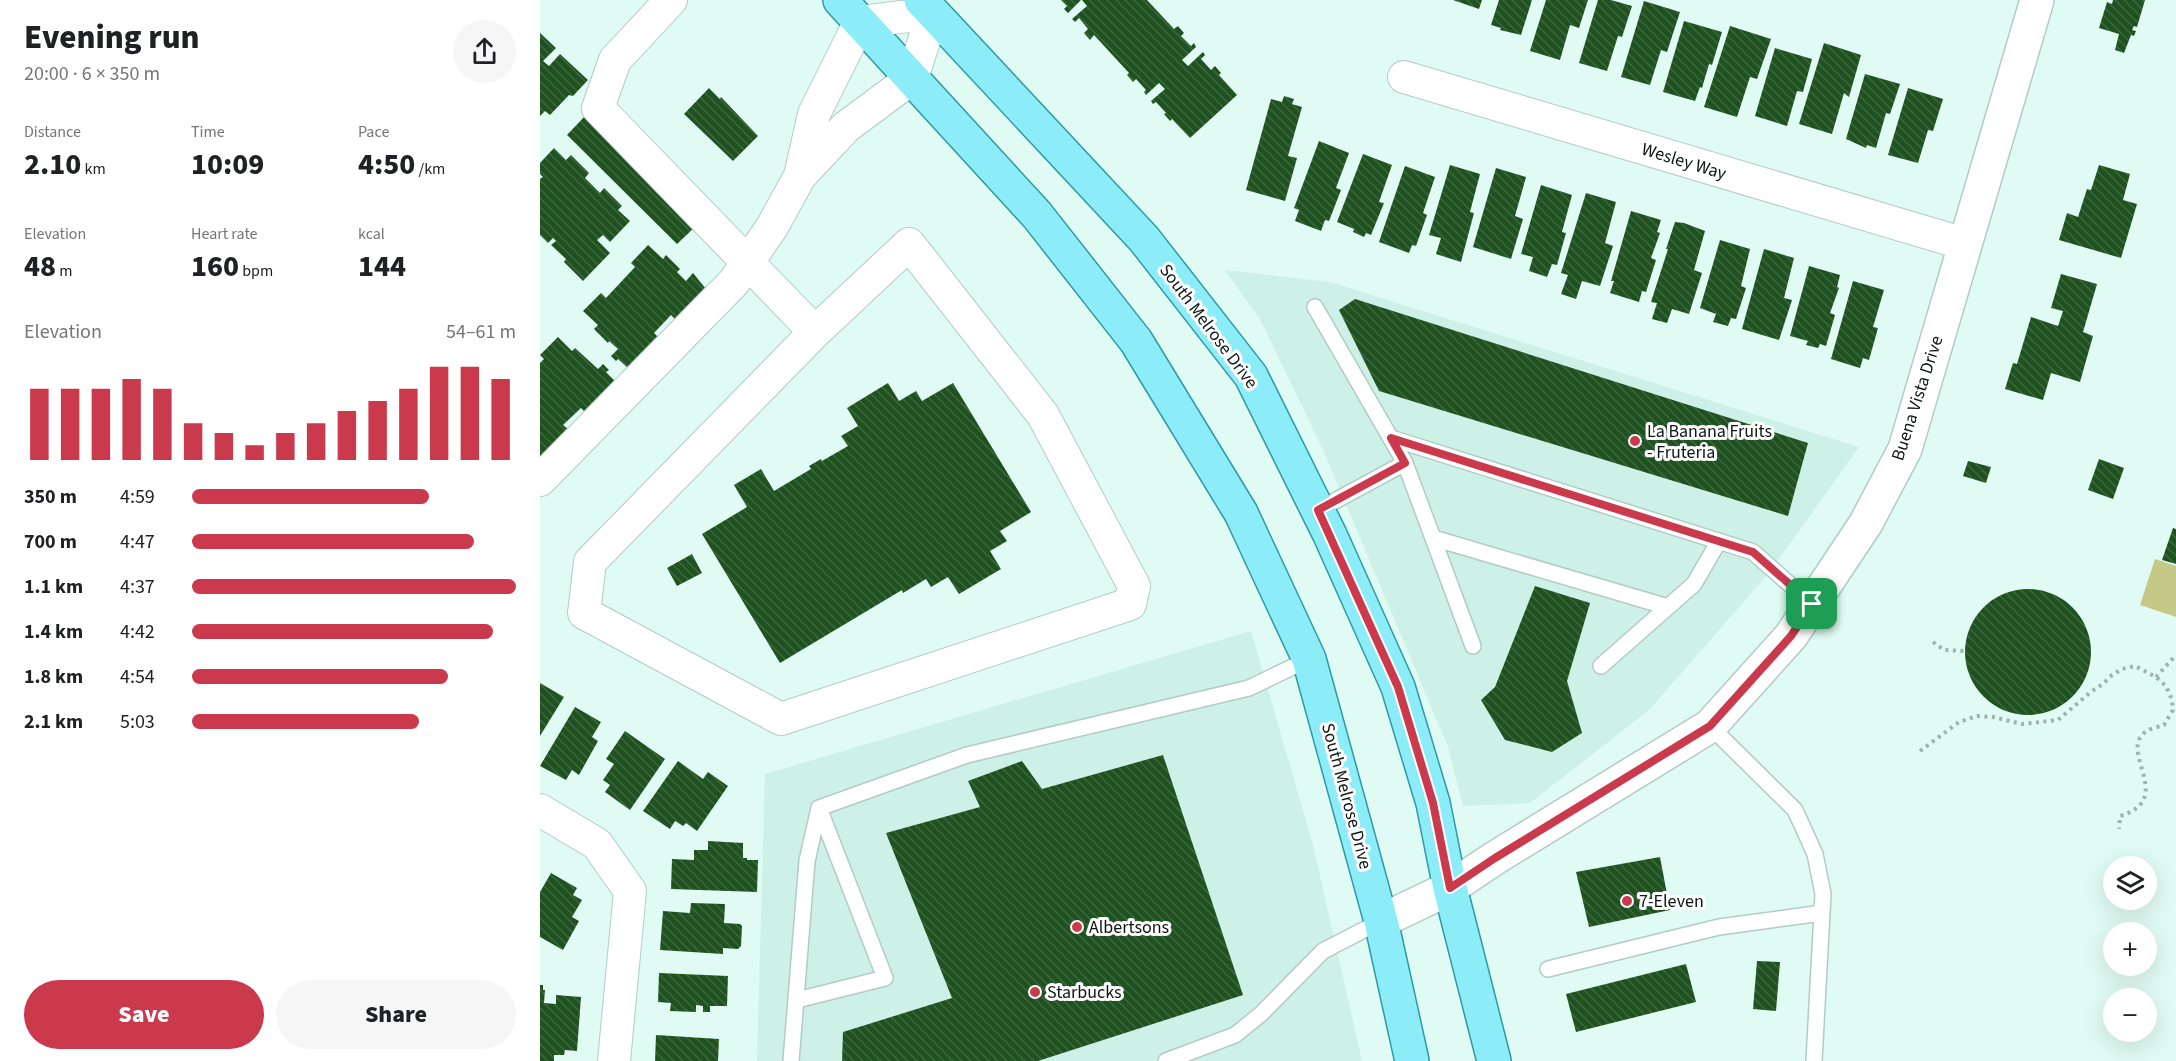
<!DOCTYPE html>
<meta charset="utf-8">
<style>
body{margin:0;font-family:"Source Sans 3",sans-serif;background:#f6f6f6;color:#202124;height:100vh;display:flex;flex-direction:column;font-size:22px;white-space:nowrap}
*{box-sizing:border-box;margin:0}
p{font-size:20px;color:#757577}
.icon{flex:none;width:33px;height:33px;fill:none;stroke:currentColor;stroke-width:2;stroke-linecap:round;stroke-linejoin:round}
.map{position:relative;flex:1;overflow:hidden}
.sheet{display:flex;flex-direction:column;background:#fff;width:540px}
.sheet>*{flex:none}
.tools{position:absolute;left:1563px;top:856px;display:grid;gap:12px}
.tools a{display:grid;place-items:center;width:54px;height:54px;border-radius:50%;background:#fff;box-shadow:0 6px 24px #0002;font-size:30px}
.pin{position:absolute;display:grid;place-items:center;width:51px;height:51px;color:#fff;margin:-26px;border-radius:12px;box-shadow:0 3px 9px #0006}
.round{display:grid;place-items:center;flex:none;width:63px;height:63px;border-radius:32px;background:#f6f6f6}
.overview{display:flex;align-items:center;justify-content:space-between;height:102px;padding:0 24px}
h1{font-size:33px;font-weight:800;line-height:45px}
.stats{display:grid;grid-template-columns:repeat(3,1fr);gap:9px;height:102px;padding:6px 24px}
.stats div{display:grid;align-content:center}
.stats b{font-size:30px;font-weight:800}
.stats small{font-size:16px;font-weight:400}
.stats p{font-size:16px}
.chart{height:168px;padding:12px 24px}
.chart p{display:flex;justify-content:space-between}
.chart svg{width:100%;height:108px;margin-top:6px;stroke:#ca394c;stroke-width:6}
.cta{display:flex;gap:12px;margin-top:auto;padding:12px 24px}
.cta a{flex:1;height:69px;border-radius:36px;background:#ca394c;color:#fff;font-size:24px;font-weight:800;line-height:69px;text-align:center}
.cta a+a{background:#f6f6f6;color:#202124}
ul{padding:0 24px;list-style:none;font-size:20px}
li{display:grid;grid-template-columns:96px 72px 1fr;align-items:center;height:45px}
li i{height:15px;border-radius:8px;background:#ca394c}
main{display:flex;flex:1;min-height:0}
.map>svg:first-child{display:block}
.built{fill:#cdf1e6}
.green{fill:#c4c988}
.building{fill:url(#building-back-hatch)}
.lines{fill:none;stroke-linecap:round;stroke-linejoin:round}
.service-casing{stroke:#b2ccc4;stroke-width:18}
.minor-casing{stroke:#b2ccc4;stroke-width:34}
.tertiary-casing{stroke:#b2ccc4;stroke-width:36}
.primary-casing{stroke:#2e9aa5;stroke-width:36}
.path{stroke:#9db3ac;stroke-width:4;stroke-dasharray:3 4.5;stroke-linecap:butt}
.service{stroke:#fff;stroke-width:15}
.minor{stroke:#fff;stroke-width:32}
.tertiary{stroke:#fff;stroke-width:33}
.primary{stroke:#8cedf8;stroke-width:33}
.route-casing{stroke:#fff;stroke-width:12}
.route{stroke:#ca394c;stroke-width:8}
.poi-dot{fill:#ca394c;stroke:#fff;stroke-width:2}
.labels{text-anchor:middle;stroke-width:6;stroke-linejoin:round;paint-order:stroke}
.street-label{font-size:18px;fill:#0d1613;stroke:#fff}
.poi-label{font-size:18px;fill:#0d1613;stroke:#fff;text-anchor:start}
</style>
<main>
<section class="sheet">
<div class="overview"><div><h1>Evening run</h1><p>20:00 · 6 × 350 m</p></div><a class="round"><svg class="icon" aria-label="share" viewBox="0 0 24 24"><path d="M12 15V3M7 8l5-5 5 5M5 13v7h14v-7"/></svg></a></div>
<div class="stats">
<div><p>Distance</p><b>2.10<small> km</small></b></div>
<div><p>Time</p><b>10:09</b></div>
<div><p>Pace</p><b>4:50<small> /km</small></b></div>
</div>
<div class="stats">
<div><p>Elevation</p><b>48<small> m</small></b></div>
<div><p>Heart rate</p><b>160<small> bpm</small></b></div>
<div><p>kcal</p><b>144</b></div>
</div>
<div class="chart"><p><span>Elevation</span>54–61 m</p>
<svg viewBox="0 0 160 44" preserveAspectRatio="none"><path d="M5 44V15M15 44V15M25 44V15M35 44V11M45 44V15M55 44V29M65 44V33M75 44V38M85 44V33M95 44V29M105 44V24M115 44V20M125 44V15M135 44V6M145 44V6M155 44V11"/></svg>
</div>
<ul>
<li><b>350 m</b>4:59<i style="width:73%"></i></li>
<li><b>700 m</b>4:47<i style="width:87%"></i></li>
<li><b>1.1 km</b>4:37<i style="width:100%"></i></li>
<li><b>1.4 km</b>4:42<i style="width:93%"></i></li>
<li><b>1.8 km</b>4:54<i style="width:79%"></i></li>
<li><b>2.1 km</b>5:03<i style="width:70%"></i></li>
</ul>
<div class="cta"><a>Save</a><a>Share</a></div>
</section>
<div class="map">
<svg width="1636" height="1061" viewBox="0 0 1636 1061">
<defs>
<pattern id="building-back-hatch" width="6" height="6" patternUnits="userSpaceOnUse" patternTransform="scale(1.5)"><rect width="6" height="6" fill="#1f5220"/><path d="M-1 5l2 2M0 0l6 6M5-1l2 2" fill="none" stroke="#3d673e"/></pattern>
</defs>
<rect width="100%" height="100%" fill="#e0fbf3"/>
<path class="built" d="M685,270L790,282L1319,447L1228,574L1109,710L990,803L923,806L908,747L784,452L721,321Z
M711,631L773,845L822,1061H217L225,774Z"/>
<path class="green" d="M1615,559L1636,566V617L1600,605Z"/>
<path class="building" d="M521,0H541L528,13L524,9L527,6Z
M542,0H607L634,29L638,26L644,33L641,36L651,46L654,43L656,47L642,60L648,66L663,52L665,55L661,59L671,70L675,66L681,73L679,75L697,95L650,138L632,119L630,121L624,114L626,113L616,102L613,104L611,101L625,89L619,83L606,95L604,92L606,90L596,79L593,82L587,75L589,73L554,35L550,40L544,33L548,29L539,18L535,22L532,19L547,6Z
M913,0H942L939,9Z
M959,0H992L981,35L960,30L961,28L951,25Z
M1006,0H1048L1039,28L1030,25L1020,60L990,51Z
M1058,0H1071L1092,6L1082,37L1078,36L1067,71L1039,63Z
M1573,0H1605L1597,27L1594,26L1592,30L1596,31L1594,36L1591,35L1584,53L1575,50L1579,34L1559,28L1567,2L1572,4Z
M1104,1L1140,12L1127,52L1121,50L1110,85L1081,77Z
M1144,21L1182,32L1172,65L1169,64L1162,88L1160,87L1155,101L1123,92Z
M1190,26L1231,39L1217,79L1210,77L1197,117L1164,107Z
M0,33L16,48L3,61L9,66L20,54L48,80L33,96L29,95L10,115L5,111L0,116Z
M1284,43L1321,55L1309,97L1304,93L1292,134L1259,124Z
M1235,48L1272,59L1263,92L1257,91L1247,126L1215,116Z
M1325,74L1360,84L1350,114L1346,113L1336,148L1327,145L1326,148L1306,139Z
M169,88L180,99L181,97L218,136L193,161L144,114Z
M1368,88L1403,99L1393,131L1388,130L1378,163L1348,155Z
M744,96L754,99L752,104L762,107L748,156L757,158L745,201L706,190L731,99L742,102Z
M45,116L156,226L137,244L27,135Z
M779,141L809,153L796,188L801,190L789,221L785,220L781,231L755,221L759,210L754,208Z
M14,148L26,160L31,155L49,173L45,178L60,193L64,188L82,206L78,210L90,221L70,242L63,235L57,240L70,253L43,281L24,262L26,259L11,245L16,241L13,238L8,243L0,235V179L3,177L0,174V163Z
M823,154L852,165L839,202L844,203L831,235L826,233L824,237L813,232L814,229L797,222Z
M910,165L940,174L930,212L934,213L921,262L896,254L901,238L889,235Z
M1559,165L1590,174L1583,200L1597,204L1581,258L1519,240L1527,213L1538,217L1547,189L1551,190Z
M865,166L895,177L883,213L887,215L876,246L872,245L869,253L839,242Z
M956,168L986,177L975,216L983,219L971,259L933,247Z
M1001,185L1032,195L1022,232L1026,233L1017,265L1012,264L1007,277L989,271L993,257L981,254Z
M1046,193L1076,202L1065,243L1073,246L1060,286L1042,281L1036,299L1021,294L1028,275L1021,273Z
M1091,211L1121,220L1117,232L1120,233L1111,258L1116,260L1106,292L1102,291L1099,302L1070,293L1074,281H1071Z
M1135,222L1144,223L1165,231L1154,270L1162,273L1149,314L1132,309L1127,323L1112,319L1117,303L1111,302L1128,249H1126Z
M1180,240L1210,249L1201,286L1206,288L1196,319L1191,318L1188,326L1173,322L1176,314L1160,308Z
M108,245L123,259L126,255L140,269L137,272L146,281L153,273L166,289L135,319L131,315L114,333L118,337L88,368L78,359L76,361L71,356L78,349L69,341L68,343L54,329L58,325L43,311L61,293L66,298L95,267L91,263Z
M1224,249L1254,258L1244,298L1252,300L1239,340L1202,329Z
M1269,266L1300,275L1297,287L1299,288L1290,313L1295,315L1286,346L1280,344L1278,348L1266,345L1268,341L1250,336Z
M1521,274L1557,284L1543,332L1553,336L1540,382L1511,373L1503,400L1465,389L1473,363L1477,364L1491,317L1518,326L1523,311L1511,308Z
M1313,281L1344,290L1333,327L1338,328L1329,360L1323,358L1320,368L1291,359Z
M815,299L1268,443L1248,516L839,391L799,310Z
M18,337L32,351L35,348L58,369L63,364L69,370L66,372L75,381L45,412L41,408L23,425L28,429L0,457V363L4,359L0,355Z
M348,383L359,401L376,391L382,401L413,383L491,512L460,531L467,541L450,551L461,569L419,594L408,577L391,587L386,579L363,593L362,590L240,663L162,534L207,507L194,485L221,469L234,491L271,469L269,466L281,459L282,461L308,446L301,436L318,426L307,408Z
M1559,459L1584,468L1573,499L1548,490Z
M1428,461L1451,467L1446,483L1423,476Z
M1633,528L1636,529V564L1622,560Z
M152,554L162,573L137,586L127,568Z
M995,586L1050,603L1027,681L1042,733L1012,752L965,740L941,700L955,687Z
M1425 652a63 63 0 1 1 126 0a63 63 0 1 1-126 0Z
M0,683L24,697L0,736Z
M35,707L61,722L52,737L58,741L39,775L32,770L26,780L0,766Z
M85,731L125,759L90,810L65,792L70,785L63,780L74,764L66,759Z
M623,755L703,995L498,1061H302L303,1032L412,998L346,833L440,807L428,781L482,761L502,789Z
M138,761L163,779L168,772L188,786L157,831L146,823L143,826L135,821L130,829L103,811Z
M168,841L203,843V858H207V860H218L217,892L131,889L132,859L154,860V850H168Z
M1120,857L1130,910L1049,927L1036,872Z
M11,873L37,888L33,895L42,900L32,917L39,921L23,950L0,937V892Z
M151,903L185,904L184,923L200,924L202,926L201,946L198,949L183,948V954L120,950L123,911L150,913Z
M1217,961L1240,962L1236,1011L1213,1009Z
M1146,964L1156,1002L1036,1032L1026,994Z
M119,973L188,976L187,1006H170V1012H163V1006L156,1005V1012L130,1011L131,1003L118,1002Z
M0,985H3V990H5L4,1003L16,1004V995L41,997L37,1051L25,1050L24,1055H14V1061H0Z
M116,1035L179,1039L178,1061H115Z"/>
<g class="lines">
<g class="service-casing">
<path id="service" d="M775,307L865,463L778,510
M851,438L1213,552L1272,604
M865,463L933,646
M893,538L1128,607
M1061,666L1154,584L1179,541
M1170,726L1255,810L1275,854L1283,894L1274,1061
M1008,969L1179,927L1282,913
M257,1000L345,978L279,808
M251,1061L267,861L279,808L427,755L709,688L769,659
M626,1061L695,1035L721,1014L783,951L841,921"/>
</g>
<g class="minor-casing">
<path id="minor" d="M131,0L75,60L58,108L275,332
M864,77L1425,244
M369,244L503,415L594,586L590,604L241,719L44,613L50,562L275,332Z
M0,480L194,282L232,227L260,176L306,127L372,78L393,13L320,22L274,114L260,176
M0,810L57,844L90,891L74,1061"/>
</g>
<g class="tertiary-casing">
<path id="tertiary" d="M841,921L910,888L955,858L1170,726L1251,636L1326,523L1365,449L1497,0"/>
</g>
<g class="primary-casing">
<path id="primary" d="M300,0L497,215L596,341L701,513L769,659L841,921L872,1061
M381,0L604,239L711,376L790,535L858,687L893,803L910,888L954,1061"/>
</g>
<path class="path" d="M1393,642L1404,650L1426,651
M1616,677L1636,655
M1380,751L1419,722L1437,716L1453,717L1482,724L1518,720L1552,691L1563,684L1572,675L1582,669L1595,666L1616,677L1626,686L1632,700L1633,710L1624,725C1617,727 1607,729 1602,735C1583,756 1634,800 1580,816L1579,829"/>
<use href="#service" class="service"/>
<use href="#minor" class="minor"/>
<use href="#tertiary" class="tertiary"/>
<use href="#primary" class="primary"/>
</g>
<g class="lines">
<g class="route-casing">
<path id="route" d="M851,438L1213,552L1272,604L1251,636L1170,726L955,858L910,888L893,803L858,687L778,510L865,463Z"/>
</g>
<use href="#route" class="route"/>
</g>
<g class="poi-dot">
<circle cx="1095" cy="441" r="6"/>
<circle cx="1087" cy="901" r="6"/>
<circle cx="537" cy="927" r="6"/>
<circle cx="495" cy="992" r="6"/>
</g>
<g class="labels">
<g class="street-label">
<text transform="translate(1144 161) rotate(17)" y="6">Wesley Way</text>
<text transform="translate(669 326) rotate(53)" y="6">South Melrose Drive</text>
<text transform="translate(1377 398) rotate(-72)" y="6">Buena Vista Drive</text>
<text transform="translate(807 796) rotate(75)" y="6">South Melrose Drive</text>
</g>
<g class="poi-label">
<text x="1107" y="437">La Banana Fruits<tspan x="1107" dy="21">- Fruteria</tspan></text>
<text x="1099" y="907">7-Eleven</text>
<text x="549" y="933">Albertsons</text>
<text x="507" y="998">Starbucks</text>
</g>
</g>
</svg>
<div class="tools">
<a><svg class="icon" aria-label="layers" viewBox="0 0 24 24"><path d="M12 4l9 5-9 5-9-5zM3 14l9 5 9-5"/></svg></a>
<a>+</a>
<a>−</a>
</div>
<div class="pin" style="left:1272px;top:604px;background:#1e9e55"><svg class="icon" aria-label="arrive" viewBox="0 0 24 24"><path d="M6 21V4h12l-3 4 3 4H6"/></svg></div>
</div>
</main>
